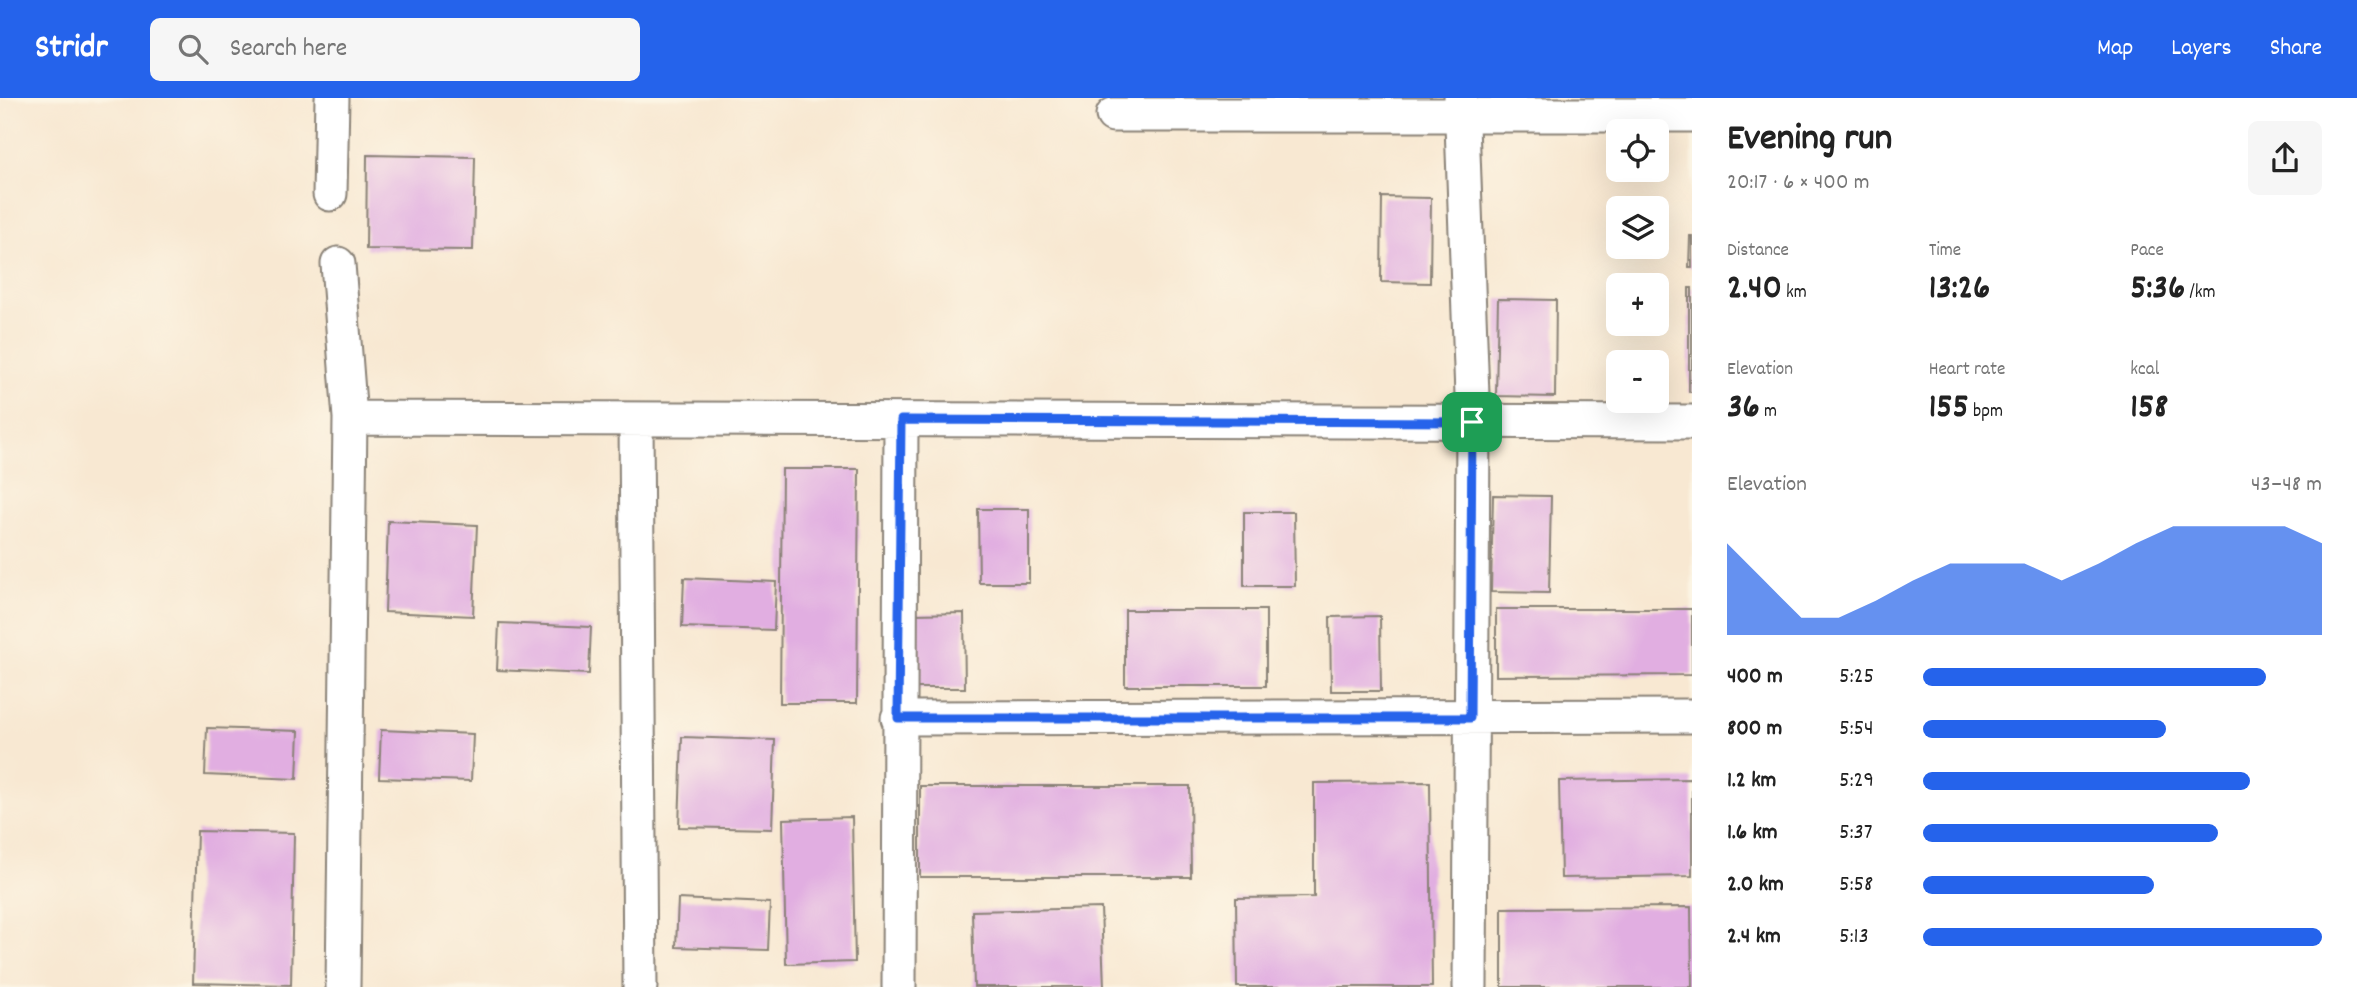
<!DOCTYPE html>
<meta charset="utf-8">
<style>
body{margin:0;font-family:Dekko,sans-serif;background:#f6f6f6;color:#222;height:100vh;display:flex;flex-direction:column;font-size:26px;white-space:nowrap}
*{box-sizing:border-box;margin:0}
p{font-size:23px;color:#767676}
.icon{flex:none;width:38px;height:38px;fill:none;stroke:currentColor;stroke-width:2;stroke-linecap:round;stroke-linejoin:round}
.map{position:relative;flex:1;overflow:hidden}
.details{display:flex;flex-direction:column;background:#fff;width:665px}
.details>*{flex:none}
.tools{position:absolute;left:1606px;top:21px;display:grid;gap:14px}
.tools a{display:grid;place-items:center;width:63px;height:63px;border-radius:10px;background:#fff;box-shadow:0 7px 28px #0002;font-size:35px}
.pin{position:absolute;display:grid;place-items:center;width:60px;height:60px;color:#fff;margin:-30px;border-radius:14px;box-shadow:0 4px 10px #0006}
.round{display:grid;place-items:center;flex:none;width:74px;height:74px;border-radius:10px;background:#f6f6f6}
.headline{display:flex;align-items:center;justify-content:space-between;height:119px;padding:0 35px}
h1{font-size:38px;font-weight:700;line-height:52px}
.figures{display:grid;grid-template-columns:repeat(3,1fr);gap:10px;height:119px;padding:7px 35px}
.figures div{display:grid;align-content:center}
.figures b{font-size:35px;font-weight:700}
.figures small{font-size:19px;font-weight:400}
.figures p{font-size:19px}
.chart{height:196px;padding:14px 35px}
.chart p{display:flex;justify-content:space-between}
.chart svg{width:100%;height:126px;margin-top:7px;fill:#2563eb;opacity:.7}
ul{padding:0 35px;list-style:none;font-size:23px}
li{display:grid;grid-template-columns:112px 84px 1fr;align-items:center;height:52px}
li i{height:18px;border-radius:9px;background:#2563eb}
header{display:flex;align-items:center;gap:42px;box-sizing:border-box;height:98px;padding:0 35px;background:#2563eb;color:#fff}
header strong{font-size:33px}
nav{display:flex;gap:38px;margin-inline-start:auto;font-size:24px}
.search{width:490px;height:63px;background:#f6f6f6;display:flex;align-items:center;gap:18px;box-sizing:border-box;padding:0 24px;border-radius:10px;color:#767676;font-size:26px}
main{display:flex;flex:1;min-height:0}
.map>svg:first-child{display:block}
.building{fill:#e1aee1}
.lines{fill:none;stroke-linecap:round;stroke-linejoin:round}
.minor-casing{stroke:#8a8277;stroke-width:37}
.minor{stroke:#fff;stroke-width:33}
.route-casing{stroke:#fff;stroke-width:14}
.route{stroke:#2563eb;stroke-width:9}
</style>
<header>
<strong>Stridr</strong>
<div class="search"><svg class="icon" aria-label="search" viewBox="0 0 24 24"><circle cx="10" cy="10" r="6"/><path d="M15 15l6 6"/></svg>Search here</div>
<nav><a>Map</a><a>Layers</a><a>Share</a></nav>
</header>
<main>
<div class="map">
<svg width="1692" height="889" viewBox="0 0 1692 889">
<rect width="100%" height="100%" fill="#fcf5e5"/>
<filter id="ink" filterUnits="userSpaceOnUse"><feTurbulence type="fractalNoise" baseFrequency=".0143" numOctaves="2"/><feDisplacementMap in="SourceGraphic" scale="14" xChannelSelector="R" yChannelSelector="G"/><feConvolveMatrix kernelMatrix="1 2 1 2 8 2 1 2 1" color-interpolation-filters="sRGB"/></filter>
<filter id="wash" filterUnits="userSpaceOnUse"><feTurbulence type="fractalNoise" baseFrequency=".00686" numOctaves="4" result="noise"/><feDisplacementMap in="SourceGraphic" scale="28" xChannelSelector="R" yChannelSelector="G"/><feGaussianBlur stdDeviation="1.57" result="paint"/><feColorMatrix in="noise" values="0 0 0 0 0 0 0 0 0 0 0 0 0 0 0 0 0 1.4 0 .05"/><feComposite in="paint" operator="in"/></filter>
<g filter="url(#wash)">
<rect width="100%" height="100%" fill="#f8e8d2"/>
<g id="blocks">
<path class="building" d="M367,57L475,59L473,152L366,151Z
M1382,99L1431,100L1430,185L1381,184Z
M1690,138H1692V169H1689Z
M1689,190H1692V294H1689Z
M1498,201L1556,202L1555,299L1496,298Z
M782,371H859L857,605H780Z
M1493,397L1551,398L1549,495L1491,494Z
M978,411H1029V485H979Z
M1244,414H1294L1295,488H1244Z
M388,423L477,427L473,518L385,514Z
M684,480L776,484L774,532L682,529Z
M1496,511H1692V577L1496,578Z
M1125,512H1266V588H1125Z
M964,515L965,590H915L914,516Z
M1380,518L1381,593H1331L1330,519Z
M499,525L591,529L589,576L497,572Z
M207,630L299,633L297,681L205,677Z
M381,632L473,636L471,683L379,680Z
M682,639L775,642L772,731L679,729Z
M1692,681V778L1561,780L1559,683Z
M1430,684L1432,889H1237L1236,800L1314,799V685Z
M920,688H1190L1191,779H920Z
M852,719L855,864L786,866L783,721Z
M197,733L294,735L291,887L193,885Z
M678,801L770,805L768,852L676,849Z
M1691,809L1692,889H1502V810Z
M1101,810L1104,889H974L972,813Z"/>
</g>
</g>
<g filter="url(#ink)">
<use href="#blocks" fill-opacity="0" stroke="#8a8277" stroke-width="2"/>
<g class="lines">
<g class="minor-casing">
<path id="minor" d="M1461,0L1473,324L1470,889
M1113,17H1692
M330,96L332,0
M338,166L350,320L343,889
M350,320L1692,324
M636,321L640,889
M898,620L1692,618
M899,889L901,322"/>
</g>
<use href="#minor" class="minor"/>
</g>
</g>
<g class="lines" filter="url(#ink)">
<g class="route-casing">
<path id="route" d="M901,322L1472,324L1470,620H898Z"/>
</g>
<use href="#route" class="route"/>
</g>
</svg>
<div class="tools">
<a><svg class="icon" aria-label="locate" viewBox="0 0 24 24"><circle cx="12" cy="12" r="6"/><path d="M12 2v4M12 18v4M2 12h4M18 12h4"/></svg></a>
<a><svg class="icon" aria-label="layers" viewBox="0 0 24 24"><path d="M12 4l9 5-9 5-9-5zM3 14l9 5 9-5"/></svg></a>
<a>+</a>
<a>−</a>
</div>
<div class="pin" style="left:1472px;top:324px;background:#1e9e55"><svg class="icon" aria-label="arrive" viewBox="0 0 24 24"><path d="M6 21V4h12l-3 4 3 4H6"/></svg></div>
</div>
<section class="details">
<div class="headline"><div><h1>Evening run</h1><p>20:17 · 6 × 400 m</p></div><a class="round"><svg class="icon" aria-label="share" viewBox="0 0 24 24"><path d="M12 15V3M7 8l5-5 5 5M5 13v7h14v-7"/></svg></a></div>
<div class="figures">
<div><p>Distance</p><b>2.40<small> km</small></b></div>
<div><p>Time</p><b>13:26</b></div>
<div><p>Pace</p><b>5:36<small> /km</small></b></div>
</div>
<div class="figures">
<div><p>Elevation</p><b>36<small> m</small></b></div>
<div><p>Heart rate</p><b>155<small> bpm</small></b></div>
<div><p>kcal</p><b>158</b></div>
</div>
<div class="chart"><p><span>Elevation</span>43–48 m</p>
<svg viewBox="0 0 160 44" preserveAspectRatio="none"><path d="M0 44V12L10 25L20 38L30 38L40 32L50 25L60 19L70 19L80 19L90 25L100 19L110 12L120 6L130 6L140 6L150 6L160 12V44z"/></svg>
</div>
<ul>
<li><b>400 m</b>5:25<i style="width:86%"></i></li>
<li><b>800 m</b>5:54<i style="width:61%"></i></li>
<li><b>1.2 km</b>5:29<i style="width:82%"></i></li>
<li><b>1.6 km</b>5:37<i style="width:74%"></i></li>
<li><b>2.0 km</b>5:58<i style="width:58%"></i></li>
<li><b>2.4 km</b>5:13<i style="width:100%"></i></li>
</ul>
</section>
</main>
